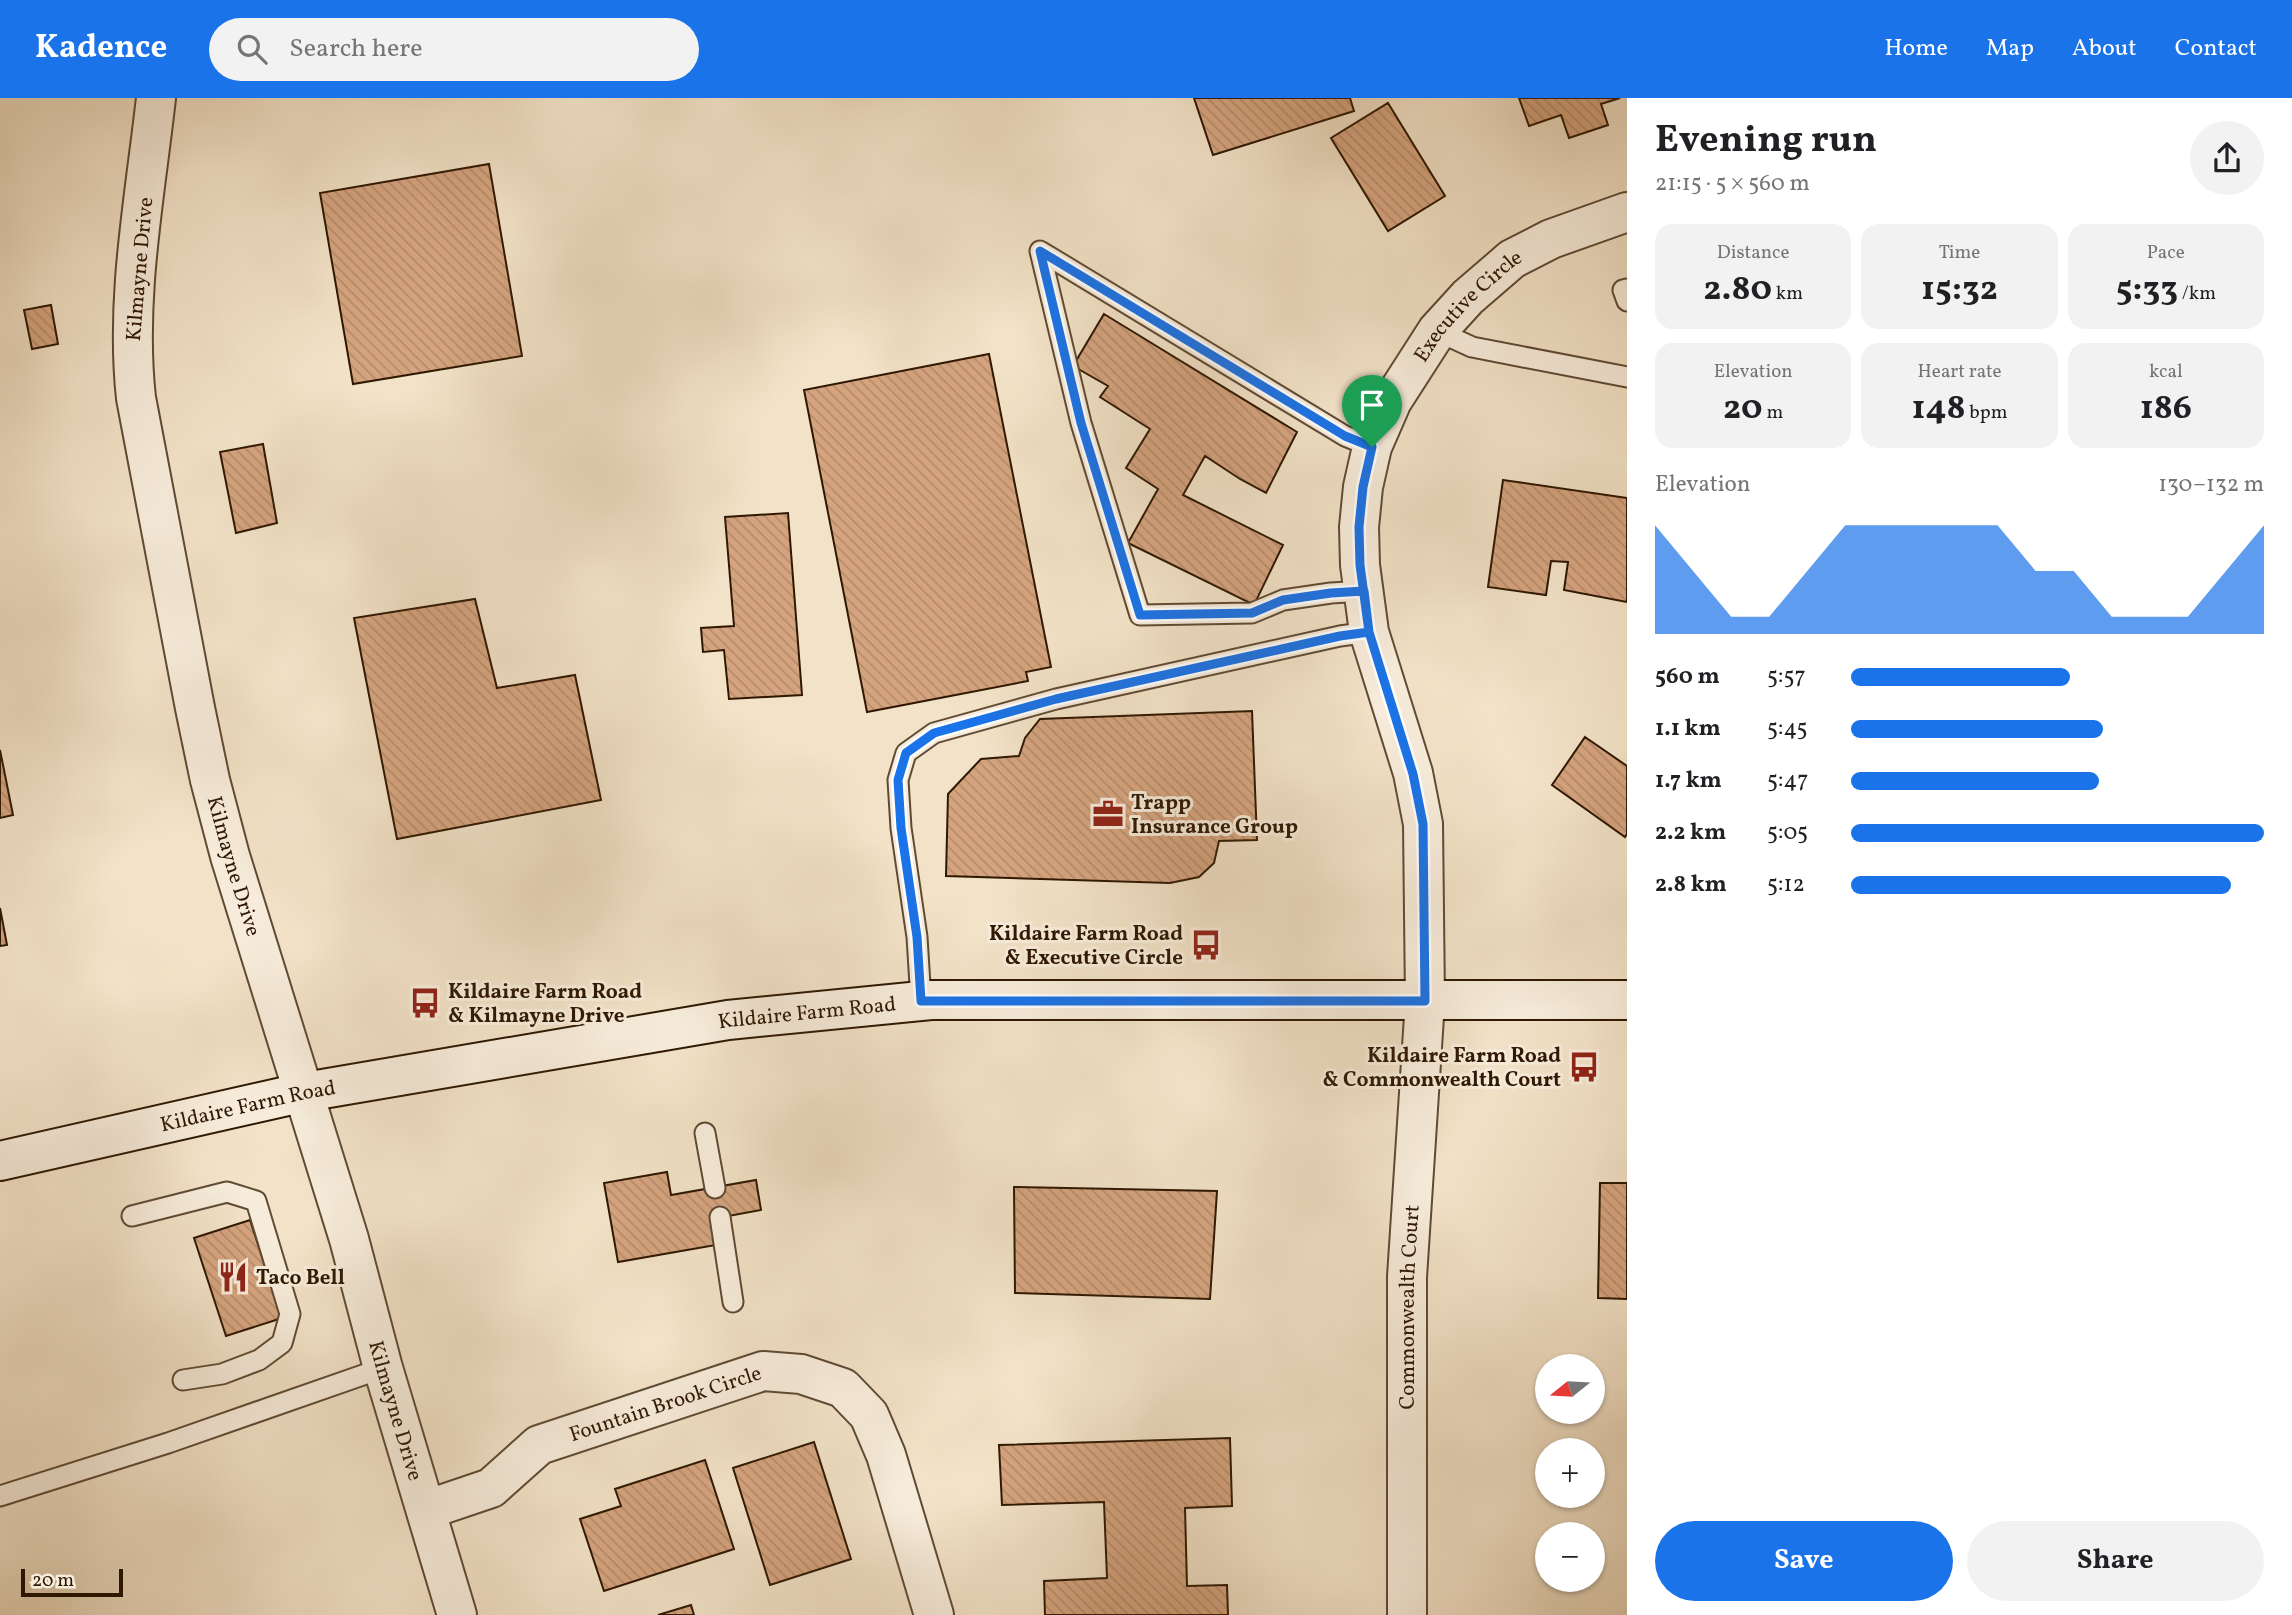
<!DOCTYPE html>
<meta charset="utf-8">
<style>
body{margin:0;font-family:Vollkorn,serif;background:#f2f2f2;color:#202124;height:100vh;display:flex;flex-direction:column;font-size:26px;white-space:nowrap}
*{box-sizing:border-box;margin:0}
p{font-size:23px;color:#757577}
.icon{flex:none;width:38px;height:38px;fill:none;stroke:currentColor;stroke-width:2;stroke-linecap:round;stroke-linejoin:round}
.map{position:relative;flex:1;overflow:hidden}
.panel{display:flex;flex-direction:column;background:#fff;width:665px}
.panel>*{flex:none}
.needle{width:46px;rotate:252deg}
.controls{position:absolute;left:1535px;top:1256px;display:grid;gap:14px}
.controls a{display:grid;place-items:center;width:70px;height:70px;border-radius:50%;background:#fff;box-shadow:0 2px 5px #0004;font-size:35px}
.scale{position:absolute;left:21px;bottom:18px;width:102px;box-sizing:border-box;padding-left:7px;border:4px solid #2f1802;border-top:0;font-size:19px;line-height:24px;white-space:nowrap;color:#2f1802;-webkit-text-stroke:5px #f7ecdb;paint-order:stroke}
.pin{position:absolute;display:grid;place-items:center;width:60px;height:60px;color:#fff;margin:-72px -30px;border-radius:50% 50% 50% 0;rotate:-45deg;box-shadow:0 0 7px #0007}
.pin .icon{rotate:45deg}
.round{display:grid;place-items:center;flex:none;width:74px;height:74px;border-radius:37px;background:#f2f2f2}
.headline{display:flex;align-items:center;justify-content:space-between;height:119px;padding:0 28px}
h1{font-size:38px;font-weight:700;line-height:52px}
.stats{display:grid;grid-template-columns:repeat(3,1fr);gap:10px;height:119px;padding:7px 28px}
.stats div{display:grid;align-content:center;border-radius:18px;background:#f2f2f2;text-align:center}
.stats b{font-size:35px;font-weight:700}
.stats small{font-size:19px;font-weight:400}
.stats p{font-size:19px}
.chart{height:196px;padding:14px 28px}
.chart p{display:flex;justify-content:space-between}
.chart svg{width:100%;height:126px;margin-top:7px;fill:#1a73e8;opacity:.7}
.button{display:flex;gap:14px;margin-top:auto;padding:14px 28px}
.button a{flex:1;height:80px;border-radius:42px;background:#1a73e8;color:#fff;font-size:28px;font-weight:700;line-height:80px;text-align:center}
.button a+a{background:#f2f2f2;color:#202124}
ul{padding:0 28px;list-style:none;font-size:23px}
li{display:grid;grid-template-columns:112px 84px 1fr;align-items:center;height:52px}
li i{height:18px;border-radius:9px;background:#1a73e8}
header{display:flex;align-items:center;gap:42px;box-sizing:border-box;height:98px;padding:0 35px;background:#1a73e8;color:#fff}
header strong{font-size:33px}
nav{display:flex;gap:38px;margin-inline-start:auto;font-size:24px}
.search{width:490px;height:63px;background:#f2f2f2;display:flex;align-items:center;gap:18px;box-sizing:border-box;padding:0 24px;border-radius:38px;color:#757577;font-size:26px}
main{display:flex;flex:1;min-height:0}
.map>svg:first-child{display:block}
.building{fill:url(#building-back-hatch);stroke:#2f1802;stroke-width:2}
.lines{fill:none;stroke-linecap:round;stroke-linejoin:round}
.service-casing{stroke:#604a33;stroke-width:23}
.minor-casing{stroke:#604a33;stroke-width:42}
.tertiary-casing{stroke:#604a33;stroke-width:42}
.secondary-casing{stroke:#2f1802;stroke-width:42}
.service{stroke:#f7ecdb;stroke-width:19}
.minor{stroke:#f7ecdb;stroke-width:38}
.tertiary{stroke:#f7ecdb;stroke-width:38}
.secondary{stroke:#f7ecdb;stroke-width:38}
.route-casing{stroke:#fff;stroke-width:14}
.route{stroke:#1a73e8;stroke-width:9}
.labels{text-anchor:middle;stroke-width:6;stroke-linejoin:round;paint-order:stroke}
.street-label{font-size:21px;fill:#2f1802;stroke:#f7ecdb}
.poi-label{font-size:21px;font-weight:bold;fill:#2f1802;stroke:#f7ecdb;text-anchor:start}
</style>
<header>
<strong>Kadence</strong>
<div class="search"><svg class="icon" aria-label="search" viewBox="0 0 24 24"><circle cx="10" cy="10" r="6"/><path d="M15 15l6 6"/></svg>Search here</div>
<nav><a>Home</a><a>Map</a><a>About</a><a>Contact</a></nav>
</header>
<main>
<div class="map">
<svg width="1627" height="1517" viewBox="0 0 1627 1517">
<defs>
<pattern id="building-back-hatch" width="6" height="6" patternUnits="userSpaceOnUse" patternTransform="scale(1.75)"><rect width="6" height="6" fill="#d5a47f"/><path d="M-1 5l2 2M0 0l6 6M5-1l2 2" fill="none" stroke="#b78c6c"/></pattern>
</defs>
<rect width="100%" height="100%" fill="#f2e2c7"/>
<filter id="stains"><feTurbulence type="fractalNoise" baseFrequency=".00286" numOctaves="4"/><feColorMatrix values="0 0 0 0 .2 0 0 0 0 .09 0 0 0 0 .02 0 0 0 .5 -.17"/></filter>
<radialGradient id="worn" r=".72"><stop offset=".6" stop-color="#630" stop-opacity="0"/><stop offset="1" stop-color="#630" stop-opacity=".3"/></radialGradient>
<path class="building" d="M1194,0H1350L1354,13L1213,57Z
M1519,0H1620L1601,6L1608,27L1569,40L1561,17L1529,28Z
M1388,5L1445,98L1388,133L1331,40Z
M489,66L522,258L353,286L320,95Z
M51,207L58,246L32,251L24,212Z
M1104,216L1297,334L1266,395L1240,381L1205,358L1183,397L1283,447L1254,507L1128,445L1158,391L1126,370L1150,331L1100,299L1108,288L1073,268Z
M989,256L1051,569L1026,574L1028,583L867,614L804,292Z
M263,346L277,425L236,435L220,354Z
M1503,382L1627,400V504L1564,492L1568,464L1551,463L1546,497L1488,489Z
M788,415L802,597L729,601L724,552L703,554L701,530L734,528L725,419Z
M475,501L497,590L575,577L601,702L397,741L354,520Z
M1252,613L1257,742L1219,743L1214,765L1199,779L1170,785L946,778L948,696L981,661L1019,658L1025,640L1040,621Z
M1585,639L1627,668V736L1625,739L1552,687Z
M0,652L13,717L0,720Z
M0,810L7,847L0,848Z
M667,1074L671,1097L756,1082L761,1112L712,1121L716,1147L618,1164L604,1085Z
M1600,1085H1627V1201L1598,1200Z
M1014,1089L1217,1093L1210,1201L1015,1195Z
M250,1122L282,1220L226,1238L194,1140Z
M1230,1340L1232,1408L1185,1410L1187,1488L1227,1487L1228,1517H1045L1044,1483L1107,1480L1104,1404L1002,1407L999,1347Z
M814,1344L851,1461L770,1487L733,1370Z
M705,1362L734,1451L604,1493L580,1421L621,1408L615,1391Z
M691,1507L694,1517H658Z"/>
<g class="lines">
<g class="service-casing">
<path id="service" d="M1627,191L1623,192L1627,203
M1437,233L1472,249L1627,279
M1364,493L1331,495L1283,502L1252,515L1140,517L1081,325L1040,153L1345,338L1372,349
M921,903L917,839L901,730L898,682L906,655L934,635L1056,601L1340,538L1369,534
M705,1035L715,1090
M132,1118L227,1094L256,1103L290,1216L282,1245L259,1262L222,1276L183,1282
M720,1119L733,1204
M0,1398L168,1345L383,1270"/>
</g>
<g class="minor-casing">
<g id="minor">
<path id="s1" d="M426,1412L491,1390L539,1347L763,1273L801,1276L843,1290L869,1317L886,1357L934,1517"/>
<path id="s2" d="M1407,1517V1179L1425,903L1423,726L1413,675L1369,534L1360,467L1359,429L1363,389L1372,349L1392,303L1437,233L1468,199L1512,161L1551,141L1627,114"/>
</g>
</g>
<g class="tertiary-casing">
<g id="tertiary">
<path id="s3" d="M156,0C145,99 125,200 136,300L195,610L210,682L230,758L349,1141L383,1270L457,1517"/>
</g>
</g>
<g class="secondary-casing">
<g id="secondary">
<path id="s4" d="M0,1063L305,994L728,922L931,902H1627"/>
</g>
</g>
<use href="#service" class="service"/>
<use href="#minor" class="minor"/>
<use href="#tertiary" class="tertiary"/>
<use href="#secondary" class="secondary"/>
</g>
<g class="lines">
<g class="route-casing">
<path id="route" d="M1372,349L1345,338L1040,153L1081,325L1140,517L1252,515L1283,502L1331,495L1364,493L1369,534L1340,538L1056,601L934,635L906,655L898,682L901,730L917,839L921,903H1425L1423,726L1413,676L1369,534L1360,467L1359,429L1363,389L1372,349"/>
</g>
<use href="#route" class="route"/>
</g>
<defs>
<g id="office-bare" transform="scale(2.415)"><path d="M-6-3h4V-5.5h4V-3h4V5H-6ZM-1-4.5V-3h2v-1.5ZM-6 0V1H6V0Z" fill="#8f2418" stroke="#f7ecdb" stroke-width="2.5" paint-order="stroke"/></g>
<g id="bus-bare" transform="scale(2.415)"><path d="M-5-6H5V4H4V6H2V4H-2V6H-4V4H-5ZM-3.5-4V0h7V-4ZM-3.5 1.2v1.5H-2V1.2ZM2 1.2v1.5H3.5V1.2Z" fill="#8f2418" stroke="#f7ecdb" stroke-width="2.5" paint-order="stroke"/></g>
<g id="restaurant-bare" transform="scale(2.415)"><path d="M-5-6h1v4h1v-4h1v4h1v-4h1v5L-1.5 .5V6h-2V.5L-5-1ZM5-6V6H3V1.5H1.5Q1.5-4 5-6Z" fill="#8f2418" stroke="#f7ecdb" stroke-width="2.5" paint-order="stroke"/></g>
</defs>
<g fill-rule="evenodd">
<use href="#office-bare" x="1108" y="716"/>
<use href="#bus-bare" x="1206" y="847"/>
<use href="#bus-bare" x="425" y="905"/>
<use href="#bus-bare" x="1584" y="969"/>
<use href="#restaurant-bare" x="233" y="1179"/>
</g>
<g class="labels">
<g class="street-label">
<text transform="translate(139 171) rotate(-85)" y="7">Kilmayne Drive</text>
<text dy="7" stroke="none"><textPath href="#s2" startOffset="1351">Executive Circle</textPath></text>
<text dy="7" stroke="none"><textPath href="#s3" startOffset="780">Kilmayne Drive</textPath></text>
<text dy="7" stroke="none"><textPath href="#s4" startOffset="821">Kildaire Farm Road</textPath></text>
<text dy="7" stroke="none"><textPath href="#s4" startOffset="254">Kildaire Farm Road</textPath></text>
<text dy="7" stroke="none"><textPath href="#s2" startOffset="308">Commonwealth Court</textPath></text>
<text dy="7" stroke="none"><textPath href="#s1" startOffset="266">Fountain Brook Circle</textPath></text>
<text dy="7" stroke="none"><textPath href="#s3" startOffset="1348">Kilmayne Drive</textPath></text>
</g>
<g class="poi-label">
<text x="1131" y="711">Trapp<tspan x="1131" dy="24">Insurance Group</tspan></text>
<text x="1183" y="842" text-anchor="end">Kildaire Farm Road<tspan x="1183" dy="24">&amp; Executive Circle</tspan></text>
<text x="448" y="900">Kildaire Farm Road<tspan x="448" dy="24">&amp; Kilmayne Drive</tspan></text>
<text x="1561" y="964" text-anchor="end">Kildaire Farm Road<tspan x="1561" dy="24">&amp; Commonwealth Court</tspan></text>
<text x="256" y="1186">Taco Bell</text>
</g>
</g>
<rect width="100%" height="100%" filter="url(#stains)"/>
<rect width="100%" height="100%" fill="url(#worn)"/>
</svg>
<div class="controls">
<a><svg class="needle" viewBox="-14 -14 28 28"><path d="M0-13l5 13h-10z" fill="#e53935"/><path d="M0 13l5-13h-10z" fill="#757577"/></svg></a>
<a>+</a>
<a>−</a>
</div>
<div class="scale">20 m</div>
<div class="pin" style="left:1372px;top:349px;background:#1e9e55"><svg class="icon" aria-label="arrive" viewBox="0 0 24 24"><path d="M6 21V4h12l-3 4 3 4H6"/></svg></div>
</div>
<section class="panel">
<div class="headline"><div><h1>Evening run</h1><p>21:15 · 5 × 560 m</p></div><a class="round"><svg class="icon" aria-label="share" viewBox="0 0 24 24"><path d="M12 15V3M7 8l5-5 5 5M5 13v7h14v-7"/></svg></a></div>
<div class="stats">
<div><p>Distance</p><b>2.80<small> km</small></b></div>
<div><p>Time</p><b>15:32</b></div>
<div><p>Pace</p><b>5:33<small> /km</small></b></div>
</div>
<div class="stats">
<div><p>Elevation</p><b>20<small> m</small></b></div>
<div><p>Heart rate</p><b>148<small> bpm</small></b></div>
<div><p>kcal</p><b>186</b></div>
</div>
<div class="chart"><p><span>Elevation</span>130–132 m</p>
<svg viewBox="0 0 160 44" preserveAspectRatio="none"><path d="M0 44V6L10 22L20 38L30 38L40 22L50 6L60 6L70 6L80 6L90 6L100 22L110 22L120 38L130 38L140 38L150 22L160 6V44z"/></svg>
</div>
<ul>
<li><b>560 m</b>5:57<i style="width:53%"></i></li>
<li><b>1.1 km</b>5:45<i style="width:61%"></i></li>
<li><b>1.7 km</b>5:47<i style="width:60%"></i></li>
<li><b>2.2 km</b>5:05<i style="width:100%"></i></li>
<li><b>2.8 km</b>5:12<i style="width:92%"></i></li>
</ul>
<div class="button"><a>Save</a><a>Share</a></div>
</section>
</main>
